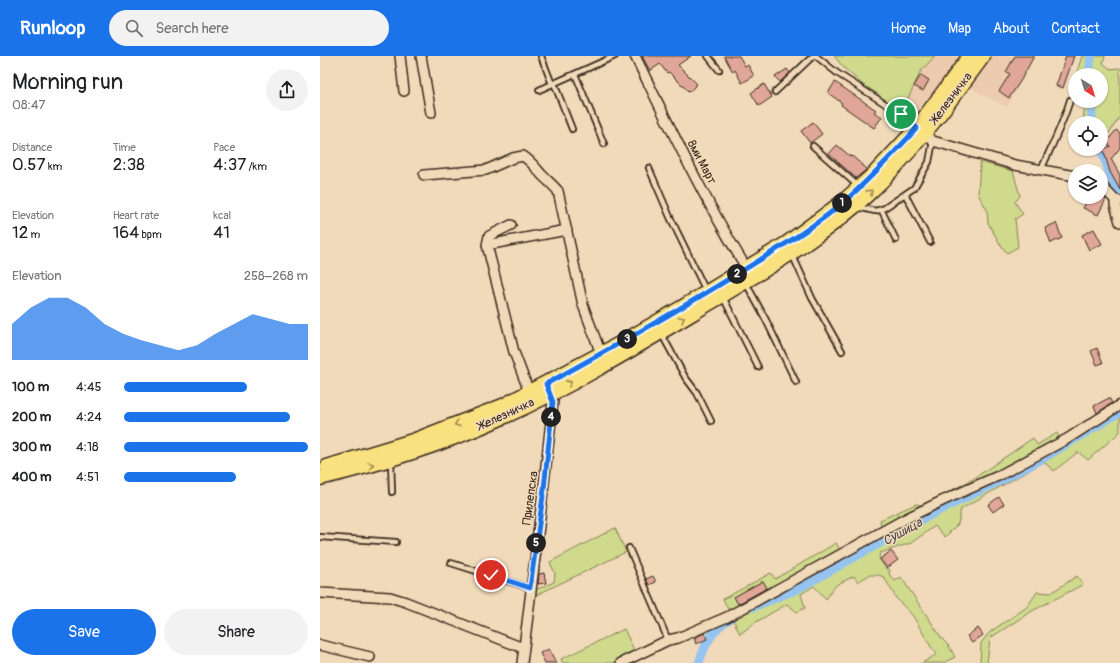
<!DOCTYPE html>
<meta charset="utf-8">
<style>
body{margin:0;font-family:Pangolin,sans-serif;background:#f2f2f2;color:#202124;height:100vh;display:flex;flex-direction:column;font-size:15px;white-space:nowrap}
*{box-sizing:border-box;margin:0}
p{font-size:13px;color:#757577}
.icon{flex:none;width:22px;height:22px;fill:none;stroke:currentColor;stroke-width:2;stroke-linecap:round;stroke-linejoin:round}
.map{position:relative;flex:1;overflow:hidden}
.details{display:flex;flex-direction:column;background:#fff;width:320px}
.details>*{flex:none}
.needle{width:26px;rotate:142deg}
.buttons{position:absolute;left:748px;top:12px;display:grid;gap:8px}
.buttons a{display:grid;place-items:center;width:40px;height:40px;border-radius:50%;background:#fff;box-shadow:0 1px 3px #0004;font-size:20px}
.pin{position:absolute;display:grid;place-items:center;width:34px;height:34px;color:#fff;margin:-17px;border:2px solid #fff;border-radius:50%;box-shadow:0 1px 4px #0007}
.km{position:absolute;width:20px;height:20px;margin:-10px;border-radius:50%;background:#222;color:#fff;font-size:11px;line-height:20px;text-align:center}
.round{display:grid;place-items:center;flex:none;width:42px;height:42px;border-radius:21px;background:#f2f2f2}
.overview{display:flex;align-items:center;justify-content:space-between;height:68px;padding:0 12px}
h1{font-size:22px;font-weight:600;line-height:30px}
.metrics{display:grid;grid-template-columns:repeat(3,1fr);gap:6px;height:68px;padding:4px 12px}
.metrics div{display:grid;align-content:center}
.metrics b{font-size:17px;font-weight:600}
.metrics small{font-size:11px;font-weight:400}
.metrics p{font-size:11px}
.chart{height:112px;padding:8px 12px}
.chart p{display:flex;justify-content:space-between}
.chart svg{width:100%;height:72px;margin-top:4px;fill:#1a73e8;opacity:.7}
.primary-button{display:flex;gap:8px;margin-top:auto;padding:8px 12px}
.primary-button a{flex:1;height:46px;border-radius:24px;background:#1a73e8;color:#fff;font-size:16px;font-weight:600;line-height:46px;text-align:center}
.primary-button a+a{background:#f2f2f2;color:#202124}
ul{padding:0 12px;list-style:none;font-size:13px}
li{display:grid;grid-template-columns:64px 48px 1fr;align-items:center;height:30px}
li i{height:10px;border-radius:5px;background:#1a73e8}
header{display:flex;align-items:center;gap:24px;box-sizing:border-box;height:56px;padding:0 20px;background:#1a73e8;color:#fff}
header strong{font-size:19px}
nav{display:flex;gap:22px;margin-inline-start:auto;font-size:14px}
.search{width:280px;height:36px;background:#f2f2f2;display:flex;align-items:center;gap:10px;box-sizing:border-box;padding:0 14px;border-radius:22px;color:#757577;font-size:15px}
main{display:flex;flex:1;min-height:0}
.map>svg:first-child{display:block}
.built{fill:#eccbaf}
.green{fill:#cfda8d;stroke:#858256}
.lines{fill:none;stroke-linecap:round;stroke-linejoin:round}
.canal{stroke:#95c4f0;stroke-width:9}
.building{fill:#e0a799;stroke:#3b2a1e}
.service-casing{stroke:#3b2a1e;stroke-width:8}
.minor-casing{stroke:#3b2a1e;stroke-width:12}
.primary-casing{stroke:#3b2a1e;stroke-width:17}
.service{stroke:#f1dab9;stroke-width:4.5}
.minor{stroke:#f1dab9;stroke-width:9}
.primary{stroke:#fae180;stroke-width:14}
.oneway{stroke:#9a864f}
.route-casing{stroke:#fff;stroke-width:8}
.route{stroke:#1a73e8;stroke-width:5}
.labels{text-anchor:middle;stroke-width:3;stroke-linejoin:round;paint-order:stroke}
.street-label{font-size:12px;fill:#3b2a1e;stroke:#f1dab9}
.water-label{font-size:13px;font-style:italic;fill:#4d4948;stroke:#f1dab9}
</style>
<header>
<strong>Runloop</strong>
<div class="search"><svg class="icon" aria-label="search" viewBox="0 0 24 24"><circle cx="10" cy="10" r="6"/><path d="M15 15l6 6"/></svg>Search here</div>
<nav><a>Home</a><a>Map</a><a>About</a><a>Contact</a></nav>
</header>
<main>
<section class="details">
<div class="overview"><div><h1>Morning run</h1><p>08:47</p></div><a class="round"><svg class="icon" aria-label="share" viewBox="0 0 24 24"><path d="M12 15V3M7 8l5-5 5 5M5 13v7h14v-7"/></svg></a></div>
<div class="metrics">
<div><p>Distance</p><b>0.57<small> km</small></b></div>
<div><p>Time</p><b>2:38</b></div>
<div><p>Pace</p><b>4:37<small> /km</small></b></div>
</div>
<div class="metrics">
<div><p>Elevation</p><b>12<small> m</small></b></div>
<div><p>Heart rate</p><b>164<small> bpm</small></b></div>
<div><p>kcal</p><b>41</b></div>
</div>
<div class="chart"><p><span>Elevation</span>258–268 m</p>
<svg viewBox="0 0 160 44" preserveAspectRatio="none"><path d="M0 44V22L10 12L20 6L30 6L40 12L50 22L60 28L70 32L80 35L90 38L100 35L110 28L120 22L130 16L140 19L150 22L160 22V44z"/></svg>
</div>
<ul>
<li><b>100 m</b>4:45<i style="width:67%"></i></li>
<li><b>200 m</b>4:24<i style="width:90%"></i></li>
<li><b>300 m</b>4:18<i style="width:100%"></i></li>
<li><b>400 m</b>4:51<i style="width:61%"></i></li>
</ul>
<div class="primary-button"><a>Save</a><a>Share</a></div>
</section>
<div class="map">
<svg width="800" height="607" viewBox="0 0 800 607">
<rect width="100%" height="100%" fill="#f1dab9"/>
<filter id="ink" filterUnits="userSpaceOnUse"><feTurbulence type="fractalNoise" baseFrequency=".025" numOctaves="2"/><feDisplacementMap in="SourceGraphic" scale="8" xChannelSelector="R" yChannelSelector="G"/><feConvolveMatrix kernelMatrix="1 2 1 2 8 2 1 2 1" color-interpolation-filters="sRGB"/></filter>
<g filter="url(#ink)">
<path class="built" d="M595,0H650L597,72L581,58Z
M663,0H714L687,51L643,28Z"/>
<path class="green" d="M514,0H615L601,15L582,55L561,42L558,38L542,28L523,11Z
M762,0H785L783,7L790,13L800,12V60L790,76L781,85V67H763L765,45H781V19H756Z
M660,106L693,115L700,140L695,146L703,158L695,163L698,191L687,197L680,188L668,167L667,154L658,138Z
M800,350V376L768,404L758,396L734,415L724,406L641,453L638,468L625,481L615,470L591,487L560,497L559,503L567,514L569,513L570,515L569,518L575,525L581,521L623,584L629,590L635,601L623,607H602L617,598L611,591L593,560L576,542L564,521L558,519H549L538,526L534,520L516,529L506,543L494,530L481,538L485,552L477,556L467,548L436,566L420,578L403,543L451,517L455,523L516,487L522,497L562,475L560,464L596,448L605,450L632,440V434L653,423L713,382L717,389L737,377L740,383Z
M295,472L306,496L214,540L215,534L234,526L235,518L230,506Z
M757,520L763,528L762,529L712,555L670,582L667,607H660L661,587L670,576L707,551L717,536L731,537Z
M304,573L315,596L293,607H243L241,603Z"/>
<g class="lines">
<path class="canal" d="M769,19L771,0
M771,45L772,67
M781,93L800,147
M433,551L477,533L614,457L682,424L722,403L800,356
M379,607C384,590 394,571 411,562"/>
</g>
<path class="building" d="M322,0H371L358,9L377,28L369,36L349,16L347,17L340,8L330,15Z
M404,0H419L425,10L428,9L434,20L422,27L415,14L413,16Z
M695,0H714L701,24L689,42L679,35L690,18L686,16Z
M746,0H754L743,32L736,30Z
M467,13L470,17L460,26L455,21Z
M601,19L609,24L603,35L594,30Z
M515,26L556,54L554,56L562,61L554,72L521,49L522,47L508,37Z
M444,28L452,41L439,50L431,37Z
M493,66L502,78L490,87L481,75Z
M796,74L800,77V92L791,103L800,119V134L790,116L783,93L791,90L786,87Z
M517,89L531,101L532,100L547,113L536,122L509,98Z
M769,141H784L786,143L778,159L763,152Z
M736,167L742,182L731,187L725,172Z
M774,173L782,188L769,194L762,179Z
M777,292L783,307L777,309L771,295Z
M789,342L792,347L777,357L774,350Z
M679,441L684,448L673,456L668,449Z
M571,495L578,504L567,512L560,503Z
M224,517L226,527L218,528L219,518Z
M333,520L336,526L329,529L326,523Z
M443,525L447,532L418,548L414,541Z
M658,572L663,579L652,587L647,580Z
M384,577L387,583L376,588L374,582Z
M229,593L236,607H225L220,597Z"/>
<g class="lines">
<g class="service-casing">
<path id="service" d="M221,0L232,28
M388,0L399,14
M496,0L517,17L581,58L596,71
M255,18L284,88
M234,27L252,73
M219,34L295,0
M455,36L493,0
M493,90L538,130
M329,112L350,161L386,235
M721,114C731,91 743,68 750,44
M585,138L610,186
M537,151L555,155L563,153L594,132L609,106L613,85
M561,153L576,184
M472,198L492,242L522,295
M426,227L446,264L476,326
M403,241L438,311
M341,277L365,321L377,337L391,365
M71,405L72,436
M0,481L76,486
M309,492L348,584
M131,507L210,532"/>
</g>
<g class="minor-casing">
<path id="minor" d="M80,0L84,35
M101,0L111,57
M315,0C351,73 386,148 429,216
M604,78L613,85L695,109L755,120
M104,119L166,114L193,102L203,100C212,106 215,111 222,119C227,124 233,129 238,135L263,249L281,298
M781,129L795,144L800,145
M795,144V149L800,166
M191,169L169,180L167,189L194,296L211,341
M167,189L247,174
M0,537L70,541L86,546L203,592
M0,589L50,601
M202,607C213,520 224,433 233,346L229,335
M301,607L348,584L358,582L407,561L585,463L624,444L678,420L747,383L800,349"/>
</g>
<g class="primary-casing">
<path id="primary" d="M7,411L93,385L183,350L294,291L363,251L466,188L524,145L553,119L597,72L650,0
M0,422C63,407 124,388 183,361C254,329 324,286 391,246C445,213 501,182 547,139C591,98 627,49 663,0"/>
</g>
<use href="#service" class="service"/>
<use href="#minor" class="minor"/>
<use href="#primary" class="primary"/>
</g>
<defs><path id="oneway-chevron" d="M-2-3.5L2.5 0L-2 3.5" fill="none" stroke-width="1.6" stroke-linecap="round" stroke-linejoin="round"/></defs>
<g class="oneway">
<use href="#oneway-chevron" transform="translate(550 136) rotate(-44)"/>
<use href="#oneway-chevron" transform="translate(362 263) rotate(-30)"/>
<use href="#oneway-chevron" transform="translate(249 327) rotate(-28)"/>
<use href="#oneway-chevron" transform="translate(137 368) rotate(159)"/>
<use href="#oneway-chevron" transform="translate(51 409) rotate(-17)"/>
</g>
</g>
<g class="lines" filter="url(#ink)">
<g class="route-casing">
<path id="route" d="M171,519L210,532L224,433L233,346L226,328C290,293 354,257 417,218C454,195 492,173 525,145C550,123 574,97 597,72L581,58"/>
</g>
<use href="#route" class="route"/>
</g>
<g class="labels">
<g class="street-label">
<text transform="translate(631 42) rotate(-53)" y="4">Железничка</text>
<text transform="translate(382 106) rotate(62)" y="4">8ми Март</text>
<text transform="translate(186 358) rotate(-25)" y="4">Железничка</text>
<text transform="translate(210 442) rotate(-82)" y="4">Прилепска</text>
</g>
<g class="water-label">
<text transform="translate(582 475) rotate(-29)" y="5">Сушица</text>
</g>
</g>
</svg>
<div class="buttons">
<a><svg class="needle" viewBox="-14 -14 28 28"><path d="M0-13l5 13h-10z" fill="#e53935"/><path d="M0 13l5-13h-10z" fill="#757577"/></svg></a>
<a><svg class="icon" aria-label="locate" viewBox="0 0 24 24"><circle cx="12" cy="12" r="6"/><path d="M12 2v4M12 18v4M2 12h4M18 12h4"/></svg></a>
<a><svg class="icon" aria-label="layers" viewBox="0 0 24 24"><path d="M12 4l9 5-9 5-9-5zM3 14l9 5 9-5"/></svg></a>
</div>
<div class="pin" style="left:581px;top:58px;background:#1e9e55"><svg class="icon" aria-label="arrive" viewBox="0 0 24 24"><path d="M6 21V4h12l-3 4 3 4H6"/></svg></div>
<div class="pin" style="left:171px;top:519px;background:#d93025"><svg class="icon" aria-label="check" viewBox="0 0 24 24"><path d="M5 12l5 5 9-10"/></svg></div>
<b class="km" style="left:522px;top:147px">1</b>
<b class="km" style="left:417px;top:218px">2</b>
<b class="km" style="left:307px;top:283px">3</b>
<b class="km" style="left:231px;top:361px">4</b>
<b class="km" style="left:216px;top:487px">5</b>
</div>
</main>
